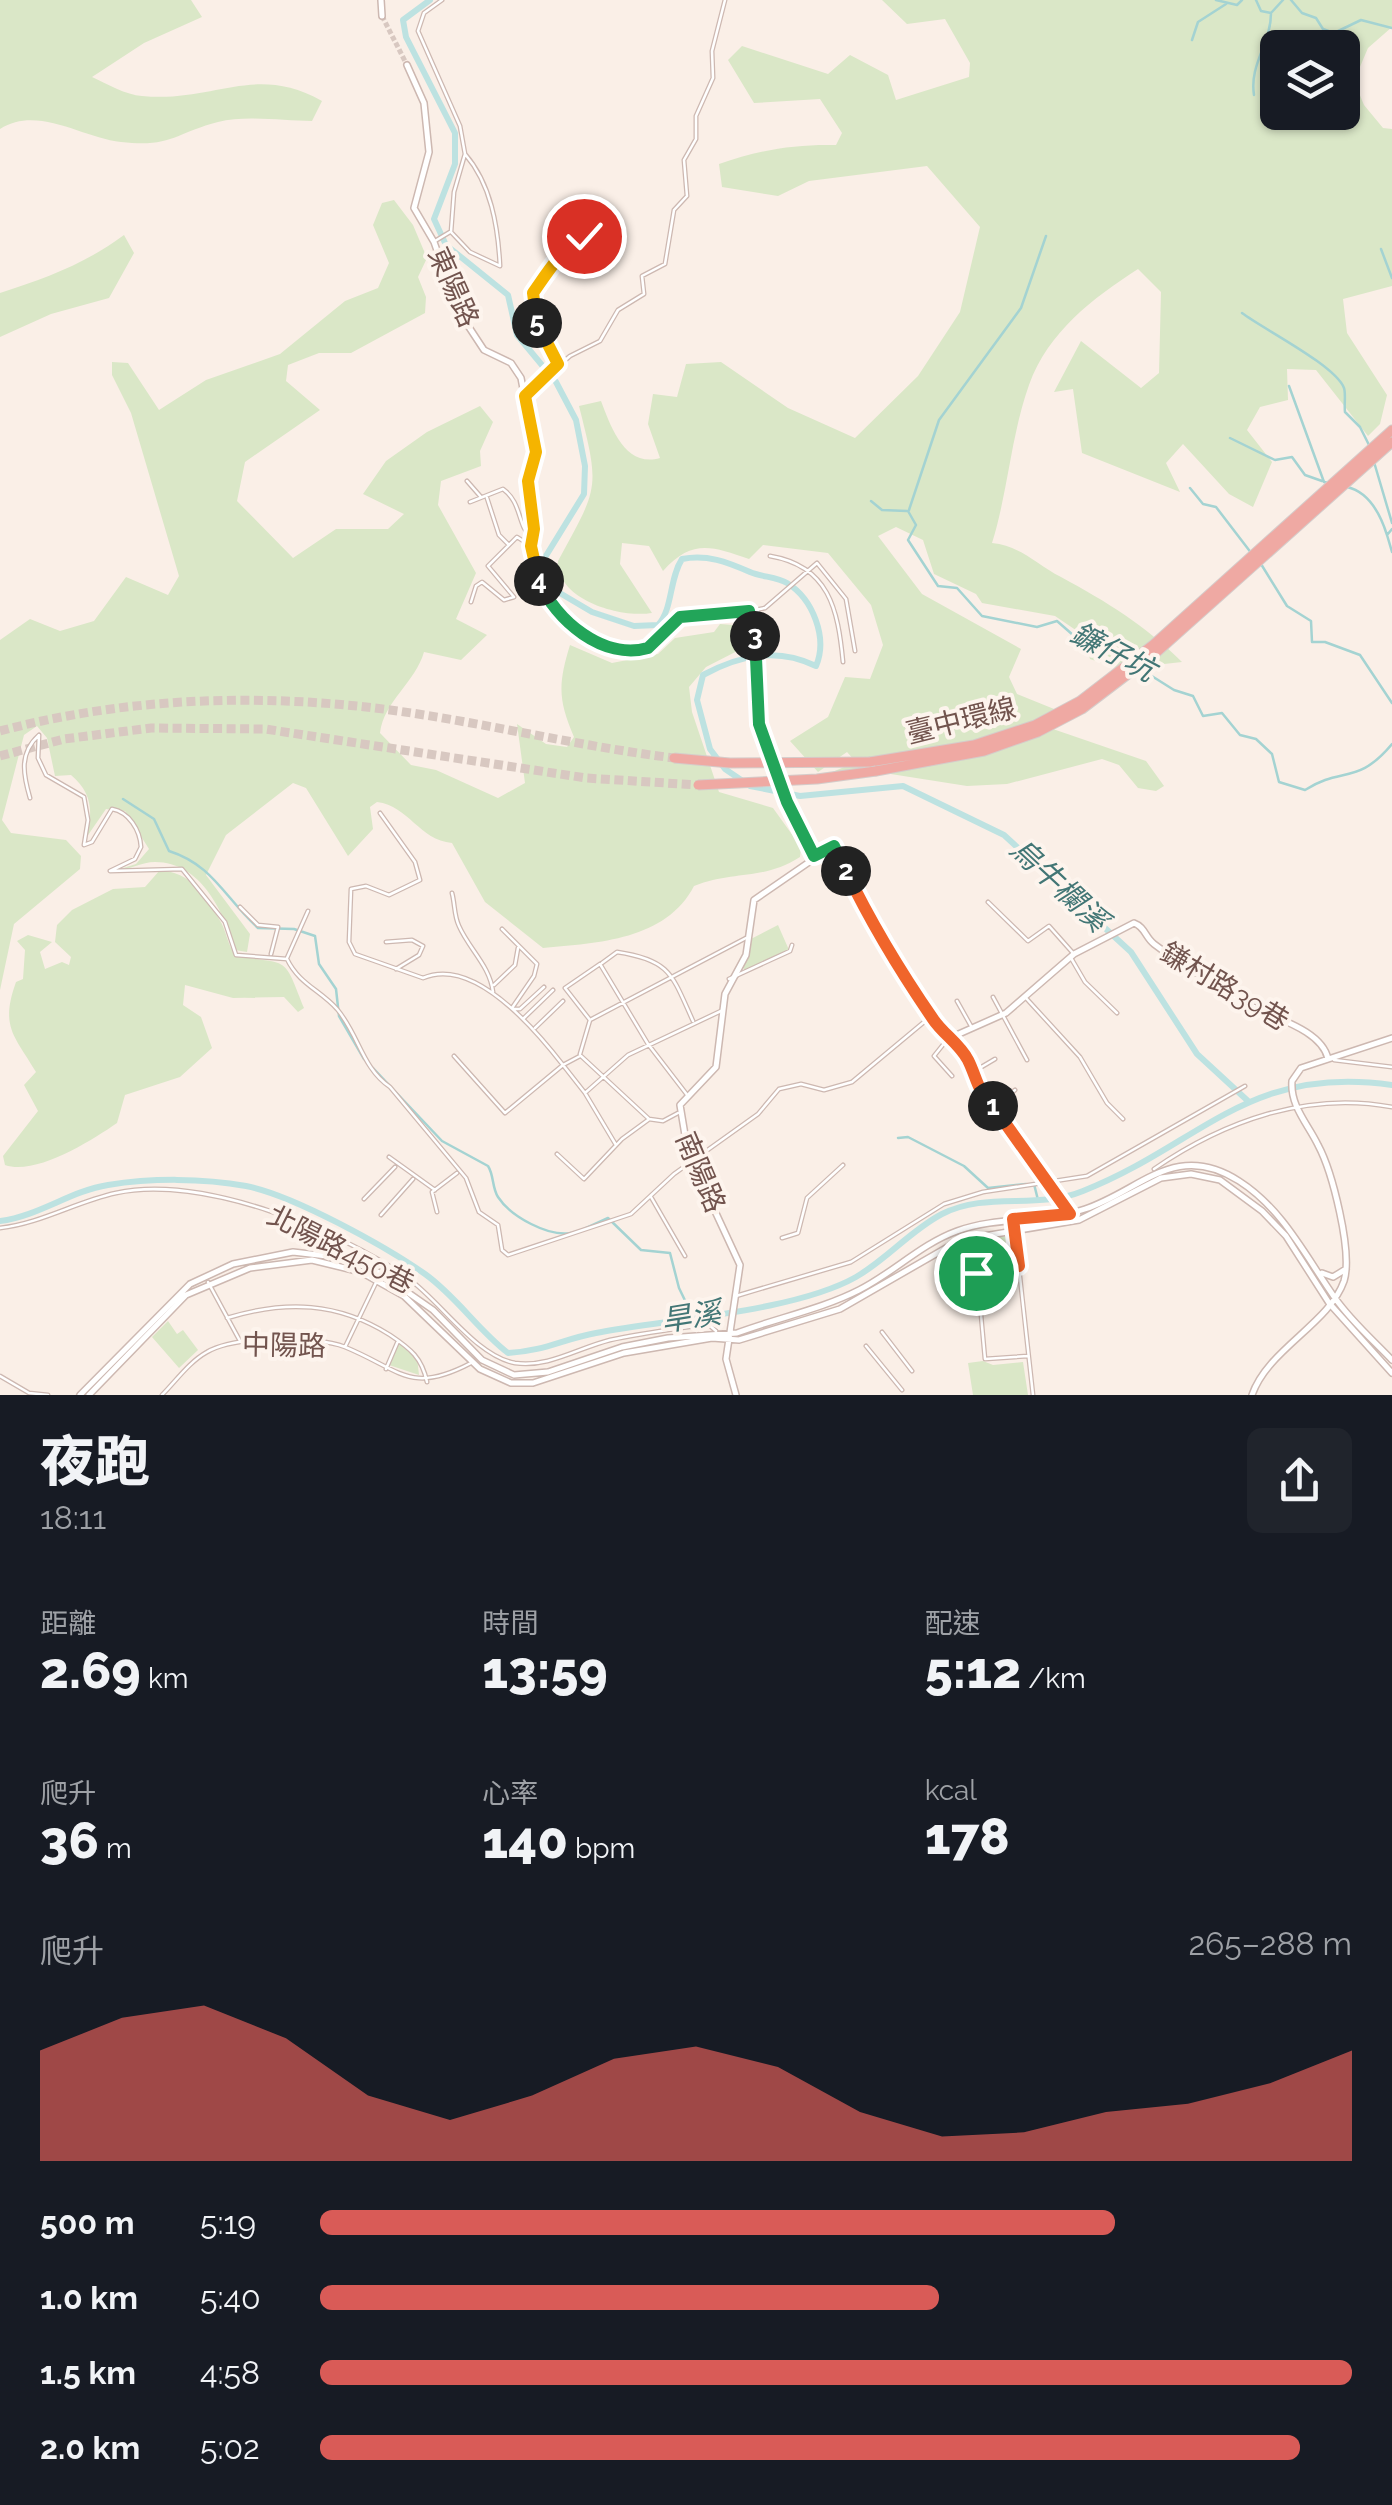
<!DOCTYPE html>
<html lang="zh-TW">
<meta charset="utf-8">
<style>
body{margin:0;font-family:Raleway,"Noto Sans TC",sans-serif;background:#20242c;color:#f1f3f6;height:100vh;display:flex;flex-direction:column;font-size:38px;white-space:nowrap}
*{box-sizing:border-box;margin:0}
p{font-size:32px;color:#9ea1a6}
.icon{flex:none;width:55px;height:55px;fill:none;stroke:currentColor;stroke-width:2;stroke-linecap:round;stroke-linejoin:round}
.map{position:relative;height:1395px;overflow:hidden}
.panel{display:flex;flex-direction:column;background:#171b24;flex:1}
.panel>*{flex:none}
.controls{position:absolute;left:1260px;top:30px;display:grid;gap:20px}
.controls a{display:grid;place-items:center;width:100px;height:100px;border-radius:15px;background:#171b24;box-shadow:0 2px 8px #0004;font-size:50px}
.pin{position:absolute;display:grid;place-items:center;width:85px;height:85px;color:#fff;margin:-42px;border:5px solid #fff;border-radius:50%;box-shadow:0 2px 10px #0007}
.km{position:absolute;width:50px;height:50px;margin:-25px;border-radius:50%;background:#222;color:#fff;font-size:28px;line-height:50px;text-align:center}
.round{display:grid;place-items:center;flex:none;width:105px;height:105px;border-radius:15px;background:#20242c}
.summary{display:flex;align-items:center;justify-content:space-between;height:170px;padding:0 40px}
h1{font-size:55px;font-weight:800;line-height:75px}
.metrics{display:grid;grid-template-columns:repeat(3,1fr);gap:15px;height:170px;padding:10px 40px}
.metrics div{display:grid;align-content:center}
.metrics b{font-size:50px;font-weight:800}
.metrics small{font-size:28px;font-weight:400}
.metrics p{font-size:28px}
.chart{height:280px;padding:20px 40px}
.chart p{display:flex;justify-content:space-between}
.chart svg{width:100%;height:180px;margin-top:10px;fill:#d95b57;opacity:.7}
ul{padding:0 40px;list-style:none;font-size:32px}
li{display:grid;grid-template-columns:160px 120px 1fr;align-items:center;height:75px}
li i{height:25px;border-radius:12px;background:#d95b57}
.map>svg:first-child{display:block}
.green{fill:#dae7c7;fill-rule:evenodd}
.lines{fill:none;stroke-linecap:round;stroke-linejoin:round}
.stream{stroke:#a4d3d2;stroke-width:2.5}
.river{stroke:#bde2e1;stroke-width:6}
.tertiary-tunnel{stroke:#d8c8c1;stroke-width:5;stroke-dasharray:5 2.5;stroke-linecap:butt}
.motorway-tunnel{stroke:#d8c8c1;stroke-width:9;stroke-dasharray:9 4.5;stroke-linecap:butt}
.minor-casing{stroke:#cdb8b1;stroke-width:5}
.tertiary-casing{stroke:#cdb8b1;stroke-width:8}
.motorway-casing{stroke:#d5ccca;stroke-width:11}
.minor{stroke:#fff;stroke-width:2.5}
.tertiary{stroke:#fff;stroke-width:5}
.motorway{stroke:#efa9a3;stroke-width:9}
.motorway-bridge-casing{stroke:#d5ccca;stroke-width:11;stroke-linecap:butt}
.motorway-bridge{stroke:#efa9a3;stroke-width:9}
.split-1-casing{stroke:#fff;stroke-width:20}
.split-2-casing{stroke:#fff;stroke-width:20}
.split-3-casing{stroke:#fff;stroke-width:20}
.split-4-casing{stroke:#fff;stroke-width:20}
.split-5-casing{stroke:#fff;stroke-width:20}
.split-6-casing{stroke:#fff;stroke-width:20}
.split-1{stroke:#f0652b;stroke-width:12}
.split-2{stroke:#f0652b;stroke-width:12}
.split-3{stroke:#22a559;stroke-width:12}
.split-4{stroke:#22a559;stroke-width:12}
.split-5{stroke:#f5b400;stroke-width:12}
.split-6{stroke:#f5b400;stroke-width:12}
.labels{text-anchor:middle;stroke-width:8;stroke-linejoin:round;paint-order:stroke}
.street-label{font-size:28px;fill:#72544e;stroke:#fdf4ed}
.water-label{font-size:30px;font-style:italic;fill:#427675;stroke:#fdf4ed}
</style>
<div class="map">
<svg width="1392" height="1395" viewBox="0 0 1392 1395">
<rect width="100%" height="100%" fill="#faefe7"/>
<path class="green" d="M0,0H191L202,17L144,43L92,77C107,84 126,95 142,96C214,103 254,63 322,101L312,121C283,121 246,115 218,122C175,133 171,148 121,142C82,138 38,105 0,129Z
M882,0H1392V27L1368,48L1354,81L1364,105L1383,128L1392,129V286L1343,299L1347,333L1387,395L1380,424L1368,436L1316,370L1287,369L1288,400L1260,407L1247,430L1272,462L1253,507L1229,494L1183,444L1166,463L1180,492L1082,453L1073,389L1054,392L1081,341L1141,388L1159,373L1161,292L1138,269C1093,298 1048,332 1029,385C1011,435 1008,492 992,543C1021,546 1036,564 1061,577C1107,602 1145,625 1182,662L1119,669L1090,659L1083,635L1055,616L982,603L976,594L934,574L923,540L896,527L878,536L922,594L1021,649L1009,677L1017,694L1059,711L1050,728L1146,761L1164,786L1156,791L1138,788L1119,765L1102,759L1007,784L967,786L878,772L837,781L830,773L856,762L847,752L818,772L790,741L828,717L845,677L870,679L883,645L871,605L828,553L763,545L749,559C711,546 692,539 663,571L649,546L622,543L620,564L652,613C622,618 557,601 558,561C599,486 600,489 579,406L601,401C611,427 625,468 660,458L648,424L653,394L677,397L686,364L721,362L788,408L855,438L918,376L960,312L980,227L927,166L809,181L778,196L722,187L719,164C758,150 795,144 836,145L842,133L820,99L754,103L728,60L742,46L828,74L850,55L888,75L896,100L969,77L970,63L945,19L907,24ZM1278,48H1342V112H1278Z
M394,200L413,225L427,258L418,277L426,297L425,313L351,353H319L288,365L286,381L320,410L245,462L237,501L293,558L336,529H388L404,514L363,494L386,461L427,432L480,406L493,422L480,451L481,466L441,481L438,505L476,573L456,619L487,635L461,660L424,652C415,683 384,701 380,733L411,765L436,770L498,798L525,783L517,724L546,744L567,747L574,737C558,700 558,684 570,645L612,663L658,654L675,638L714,632L720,624L745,626L747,646L706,667L689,687L692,712L719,792L773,808L801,847L800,857C762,881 734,870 694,886C666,940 598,943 543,948L485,902L452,843C419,840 409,806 377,802L370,807L373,829L348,856L306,788L293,783L226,835L206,875L250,934L247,952L235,950C224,912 201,862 155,862C142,862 129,870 117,870L136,864L149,849L125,811L106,809L86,838C93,812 93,794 71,775L55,776L47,738L37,726L24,735L2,820L11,833L66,840L81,856L80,869L14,924L0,990V640L30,619L60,631L94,621L126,577L168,595L179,576L131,413L112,375V362L128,363L159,410L206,380L280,354L345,301L378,288L389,263L373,225L382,203Z
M124,235L134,253L109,298L51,314L0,337V293C46,278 85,264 124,235Z
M160,870C191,873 204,893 219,919C227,931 227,945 236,956C290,965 283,954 304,1008L298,1012L284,997L233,998L185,985L183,1005L201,1017L212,1048L180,1077L125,1095L117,1123C91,1141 35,1176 5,1165L3,1156L38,1111L24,1085L36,1072C14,1035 0,1027 16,982L23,979L25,950L17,941L28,935L52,942L40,952L45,969L62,962L69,965L71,957L55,942L57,925L72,910L113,889L145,887Z
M778,925L789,950L746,972L742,966L751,939Z
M1011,1233L1014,1261L989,1265L985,1238Z
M168,1321L177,1334L183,1330L198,1350L179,1368L152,1337Z
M398,1342L417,1357L419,1375L389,1365Z
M983,1361L993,1365L1023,1362L1028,1395H973L968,1363Z"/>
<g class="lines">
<path class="stream" d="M1216,0L1237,5L1242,0
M1256,0L1261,11L1271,13L1283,0
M1291,0L1302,13L1316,18L1323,29L1334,33L1361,20L1392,28
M1192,40L1198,22L1226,4
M1254,95C1249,64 1271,44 1271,13
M1381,249L1392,278
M1242,313C1263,329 1335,365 1344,388C1346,394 1344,405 1345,412L1360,427L1369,445
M1289,386L1324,482L1329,483
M1230,438L1275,460L1292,457L1305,475L1322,481
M1374,462L1392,523
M1347,487C1369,492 1381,516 1387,535
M1190,488L1203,504L1216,507L1252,554
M871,501L882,510L907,511
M909,510L939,420L1021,308L1046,236
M908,511L916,525L908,540L938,586L957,588L982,616L1037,627L1057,621L1081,642L1101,643L1128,661
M1392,529L1387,535L1392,552
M1261,564L1287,606L1311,621L1312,642H1325L1360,655L1392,703
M1139,668L1174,690L1193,696L1203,716L1222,713L1240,735L1256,739L1272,754L1279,782L1305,790C1342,766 1357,786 1392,744
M123,799L154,819L169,851C213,865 224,897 258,928L294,929L315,936L319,964L336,989L339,1016L364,1059
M373,1068L442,1141L488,1166C494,1175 492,1188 498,1197C511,1217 549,1237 571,1233
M898,1138L908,1137L964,1166L988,1188L1026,1184
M1034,1184L1038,1200
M584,1229L608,1218L641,1250L670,1253L679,1288L693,1317"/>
<path class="river" d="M430,0L403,20L406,37L455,133V164L434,219L446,245L508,295L517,335L556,382L576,420L585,466L584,494L544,559L545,579L553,589L592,612L634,626L658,625C673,609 669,579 682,559C707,554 727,562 750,572C762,577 777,577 787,583C813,599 828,638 816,666C777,647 740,655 703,675L697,700L710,749L725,769L750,786L800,796L903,786L1004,835L1131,952L1197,1054L1248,1101
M0,1221C39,1216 70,1191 108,1185C151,1178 203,1178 246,1186C293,1195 385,1246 425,1274C457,1297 477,1329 508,1353C545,1351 563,1339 596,1333C668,1319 794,1312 856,1277C886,1260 911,1230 942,1214C987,1191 1037,1210 1083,1191C1200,1145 1248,1064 1392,1085"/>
<path class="tertiary-tunnel" d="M382,16L407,65"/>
<path class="motorway-tunnel" d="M0,731C117,700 237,694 357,706C463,717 568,745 674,758
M0,756L64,739L151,728L265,729L586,778L698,785"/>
<g class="minor-casing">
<path id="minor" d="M442,0L424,13L418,31L460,126L465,154L454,192L451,232L470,252L500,266C498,226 491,184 465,154
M435,241L450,232
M558,363L540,329L533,293C547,274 563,247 583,236
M525,395L570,356L600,341L618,310L644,294L642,276L665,264L674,210L687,196L684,160L696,139V116L713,78L712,51L725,0
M467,481L481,497
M487,498L499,535L508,544
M470,502L503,489C522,503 517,524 531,538
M770,556C829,566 838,609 843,662
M471,602L476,586L482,582L504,600L514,597L488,566L517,537L531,546
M750,611L765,608L817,563L846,599L855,651
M30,798C23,774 19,753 39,735L38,758L46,775L84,797L88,820L84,845L92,842L112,809C129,812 140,830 141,847L135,859L110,871L182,869L225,922L236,955L287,959C299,984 320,990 337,1009C359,1035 362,1068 390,1087L466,1178L479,1212L498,1225L502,1250L508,1255L631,1214L674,1174L758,1114L779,1089L801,1084L824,1090L852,1082L930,1017
M380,813L415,862L420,880L389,895L366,886L351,889L349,942L355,954L423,978C474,956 535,1029 563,1065L580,1056
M452,893C455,904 454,916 459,926C469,949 490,966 493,992
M988,902L1028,941L1049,926L1073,953
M240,907L258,925L278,927
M502,929L537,964L534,976L512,1008
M386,942L412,940L423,946L419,955L396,969
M271,954L278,927
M287,958L308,911
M1071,958L1085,982L1117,1013
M602,963L617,952C671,960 672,975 693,1021
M729,979L790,951L792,945
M494,985L515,965L518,948
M993,997L1027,1060
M1025,997L1080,1057L1107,1103L1123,1119
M957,1001L971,1026
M513,1009H520L544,987
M524,1018L553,990
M590,1020L565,988L600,964L648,1044L688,1096
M535,1028L563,1001
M950,1036L934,1056L952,1076
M953,1039L968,1061L978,1091L1070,1213
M580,1054L590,1020L746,938
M454,1056L505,1113L563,1065L585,1093L628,1055L721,1011
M581,1056L649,1119L663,1121L678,1113
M1334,1060L1392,1067
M973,1072L995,1059
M585,1093L616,1145
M995,1106L1015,1090
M557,1154L584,1179L622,1139L648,1120
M389,1157L435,1190
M1154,1169C1224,1121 1307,1091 1392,1107
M651,1197L685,1256
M364,1199L395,1167
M437,1212L432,1192L457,1173
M381,1215L413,1179
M1014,1223L1033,1395
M0,1228C42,1223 75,1202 116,1193C201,1174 340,1230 409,1279C441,1302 476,1356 515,1363C548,1368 578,1348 610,1340C642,1333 675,1329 708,1324L716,1331
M782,1238L798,1233L807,1198L843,1165
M1017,1266L977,1271L985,1359L1028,1356
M208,1282L240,1341
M736,1296L851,1262L944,1204L983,1192L1087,1176L1245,1086
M227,1318C286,1300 338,1302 390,1335C411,1349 422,1358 427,1382
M882,1332L912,1371
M866,1346L902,1390
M345,1347L384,1266
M386,1369L398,1341
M0,1376L29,1393L48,1395
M162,1395C176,1381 189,1362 207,1352C234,1336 315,1335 345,1347C401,1370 410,1395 471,1363"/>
</g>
<g class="tertiary-casing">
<path id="tertiary" d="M381,0L382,16
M407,65L424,103L429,152L414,208L434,242L459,312L484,350L511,363L521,378L535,452L528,481L534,529L531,546L543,591L588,638L627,651L654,644L667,624L679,617L749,611L758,663L759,724L787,802L814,855
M1322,1273L1333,1277L1346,1269
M80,1395L190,1284L233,1264L293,1252L344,1258L380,1273L433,1310L482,1360L514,1375L548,1372L622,1347L668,1338L737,1333C777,1318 822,1309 859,1290C893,1273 921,1244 957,1231C998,1216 1043,1223 1085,1209C1140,1191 1175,1140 1239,1181C1283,1209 1306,1257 1335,1298C1351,1321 1373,1340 1392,1360
M89,1395L186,1295L250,1268L312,1260L361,1272L404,1296L480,1369L511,1383H533L624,1353L712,1338L739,1340L840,1309L960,1240L1079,1220L1161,1178L1191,1174L1220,1180L1262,1211L1286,1236L1329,1303L1392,1373
M736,1395L726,1359L740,1265L688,1153L680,1105L716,1067L725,994L746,955L754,900L831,847L838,850C848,891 918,1014 952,1037L1006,1013L1074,954L1134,923C1145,927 1145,937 1154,944C1183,966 1216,986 1247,1004C1270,1017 1322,1029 1328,1059
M1252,1395C1268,1349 1329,1324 1344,1281C1353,1252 1332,1171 1318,1145C1308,1124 1290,1106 1292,1081L1301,1068L1392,1038"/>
</g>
<g class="motorway-casing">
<path id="motorway" d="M870,762L974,745L1035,725L1080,701L1154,644L1392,430
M876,771L984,751L1038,732L1082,709L1157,652L1392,442"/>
</g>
<use href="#minor" class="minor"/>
<use href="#tertiary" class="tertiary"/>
<use href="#motorway" class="motorway"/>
<g class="motorway-bridge-casing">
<path id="motorway-bridge" d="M674,758L730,763L870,762
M698,785L817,779L876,771"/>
</g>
<use href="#motorway-bridge" class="motorway-bridge"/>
</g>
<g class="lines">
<g class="split-1-casing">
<path id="split-1" d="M976,1273L1019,1266L1013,1219L1070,1214L993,1106"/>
</g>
<g class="split-2-casing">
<path id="split-2" d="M846,871C871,923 900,971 933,1019C943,1034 959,1043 968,1060C977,1078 977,1091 993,1106"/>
</g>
<g class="split-3-casing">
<path id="split-3" d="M755,636L759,724L787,802L814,856L834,846L846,871"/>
</g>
<g class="split-4-casing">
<path id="split-4" d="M539,581C555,620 604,661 648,648L680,617L749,611L755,636"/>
</g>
<g class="split-5-casing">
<path id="split-5" d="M537,323L558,364L525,396L536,452L528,481L534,529L531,546L539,581"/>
</g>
<g class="split-6-casing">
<path id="split-6" d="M537,323L533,293C547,273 562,248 584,236"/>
</g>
<use href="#split-1" class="split-1"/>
<use href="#split-2" class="split-2"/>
<use href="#split-3" class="split-3"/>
<use href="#split-4" class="split-4"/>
<use href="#split-5" class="split-5"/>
<use href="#split-6" class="split-6"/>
</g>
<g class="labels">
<g class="street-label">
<text transform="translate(454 287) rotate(66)" y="10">東陽路</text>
<text transform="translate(961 720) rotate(-14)" y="10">臺中環線</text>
<text transform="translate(1225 986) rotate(31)" y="10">鎌村路39巷</text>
<text transform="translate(701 1172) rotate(67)" y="10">南陽路</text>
<text transform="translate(341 1249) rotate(27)" y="10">北陽路450巷</text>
<text transform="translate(284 1345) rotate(1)" y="10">中陽路</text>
</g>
<g class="water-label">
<text transform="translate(1113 652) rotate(28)" y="10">鐮仔坑</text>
<text transform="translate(1059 885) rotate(43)" y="10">烏牛欄溪</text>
<text transform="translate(691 1317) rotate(-9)" y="10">旱溪</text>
</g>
</g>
</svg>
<div class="controls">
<a><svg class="icon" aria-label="layers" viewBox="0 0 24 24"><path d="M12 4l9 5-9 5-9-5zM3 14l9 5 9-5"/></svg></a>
</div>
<div class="pin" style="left:976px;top:1273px;background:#1e9e55"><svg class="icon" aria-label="arrive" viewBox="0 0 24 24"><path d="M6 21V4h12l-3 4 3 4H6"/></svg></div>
<div class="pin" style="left:584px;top:236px;background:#d93025"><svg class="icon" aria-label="check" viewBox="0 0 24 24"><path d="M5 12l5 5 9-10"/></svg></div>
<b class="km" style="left:993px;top:1106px">1</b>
<b class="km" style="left:846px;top:871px">2</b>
<b class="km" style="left:755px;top:636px">3</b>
<b class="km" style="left:539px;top:581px">4</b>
<b class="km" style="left:537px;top:323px">5</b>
</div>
<section class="panel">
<div class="summary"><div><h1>夜跑</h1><p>18:11</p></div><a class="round"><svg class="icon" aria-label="share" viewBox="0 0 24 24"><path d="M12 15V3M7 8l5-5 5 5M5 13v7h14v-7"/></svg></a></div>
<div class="metrics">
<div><p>距離</p><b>2.69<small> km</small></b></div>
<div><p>時間</p><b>13:59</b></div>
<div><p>配速</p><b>5:12<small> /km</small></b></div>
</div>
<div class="metrics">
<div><p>爬升</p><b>36<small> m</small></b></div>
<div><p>心率</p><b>140<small> bpm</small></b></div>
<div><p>kcal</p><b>178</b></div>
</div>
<div class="chart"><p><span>爬升</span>265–288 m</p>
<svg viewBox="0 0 160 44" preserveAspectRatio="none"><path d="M0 44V17L10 9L20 6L30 14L40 28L50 34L60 28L70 19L80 16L90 21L100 32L110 38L120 37L130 32L140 30L150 25L160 17V44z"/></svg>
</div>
<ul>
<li><b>500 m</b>5:19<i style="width:77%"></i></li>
<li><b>1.0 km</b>5:40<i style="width:60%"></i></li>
<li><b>1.5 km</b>4:58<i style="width:100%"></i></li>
<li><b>2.0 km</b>5:02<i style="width:95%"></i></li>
</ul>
</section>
